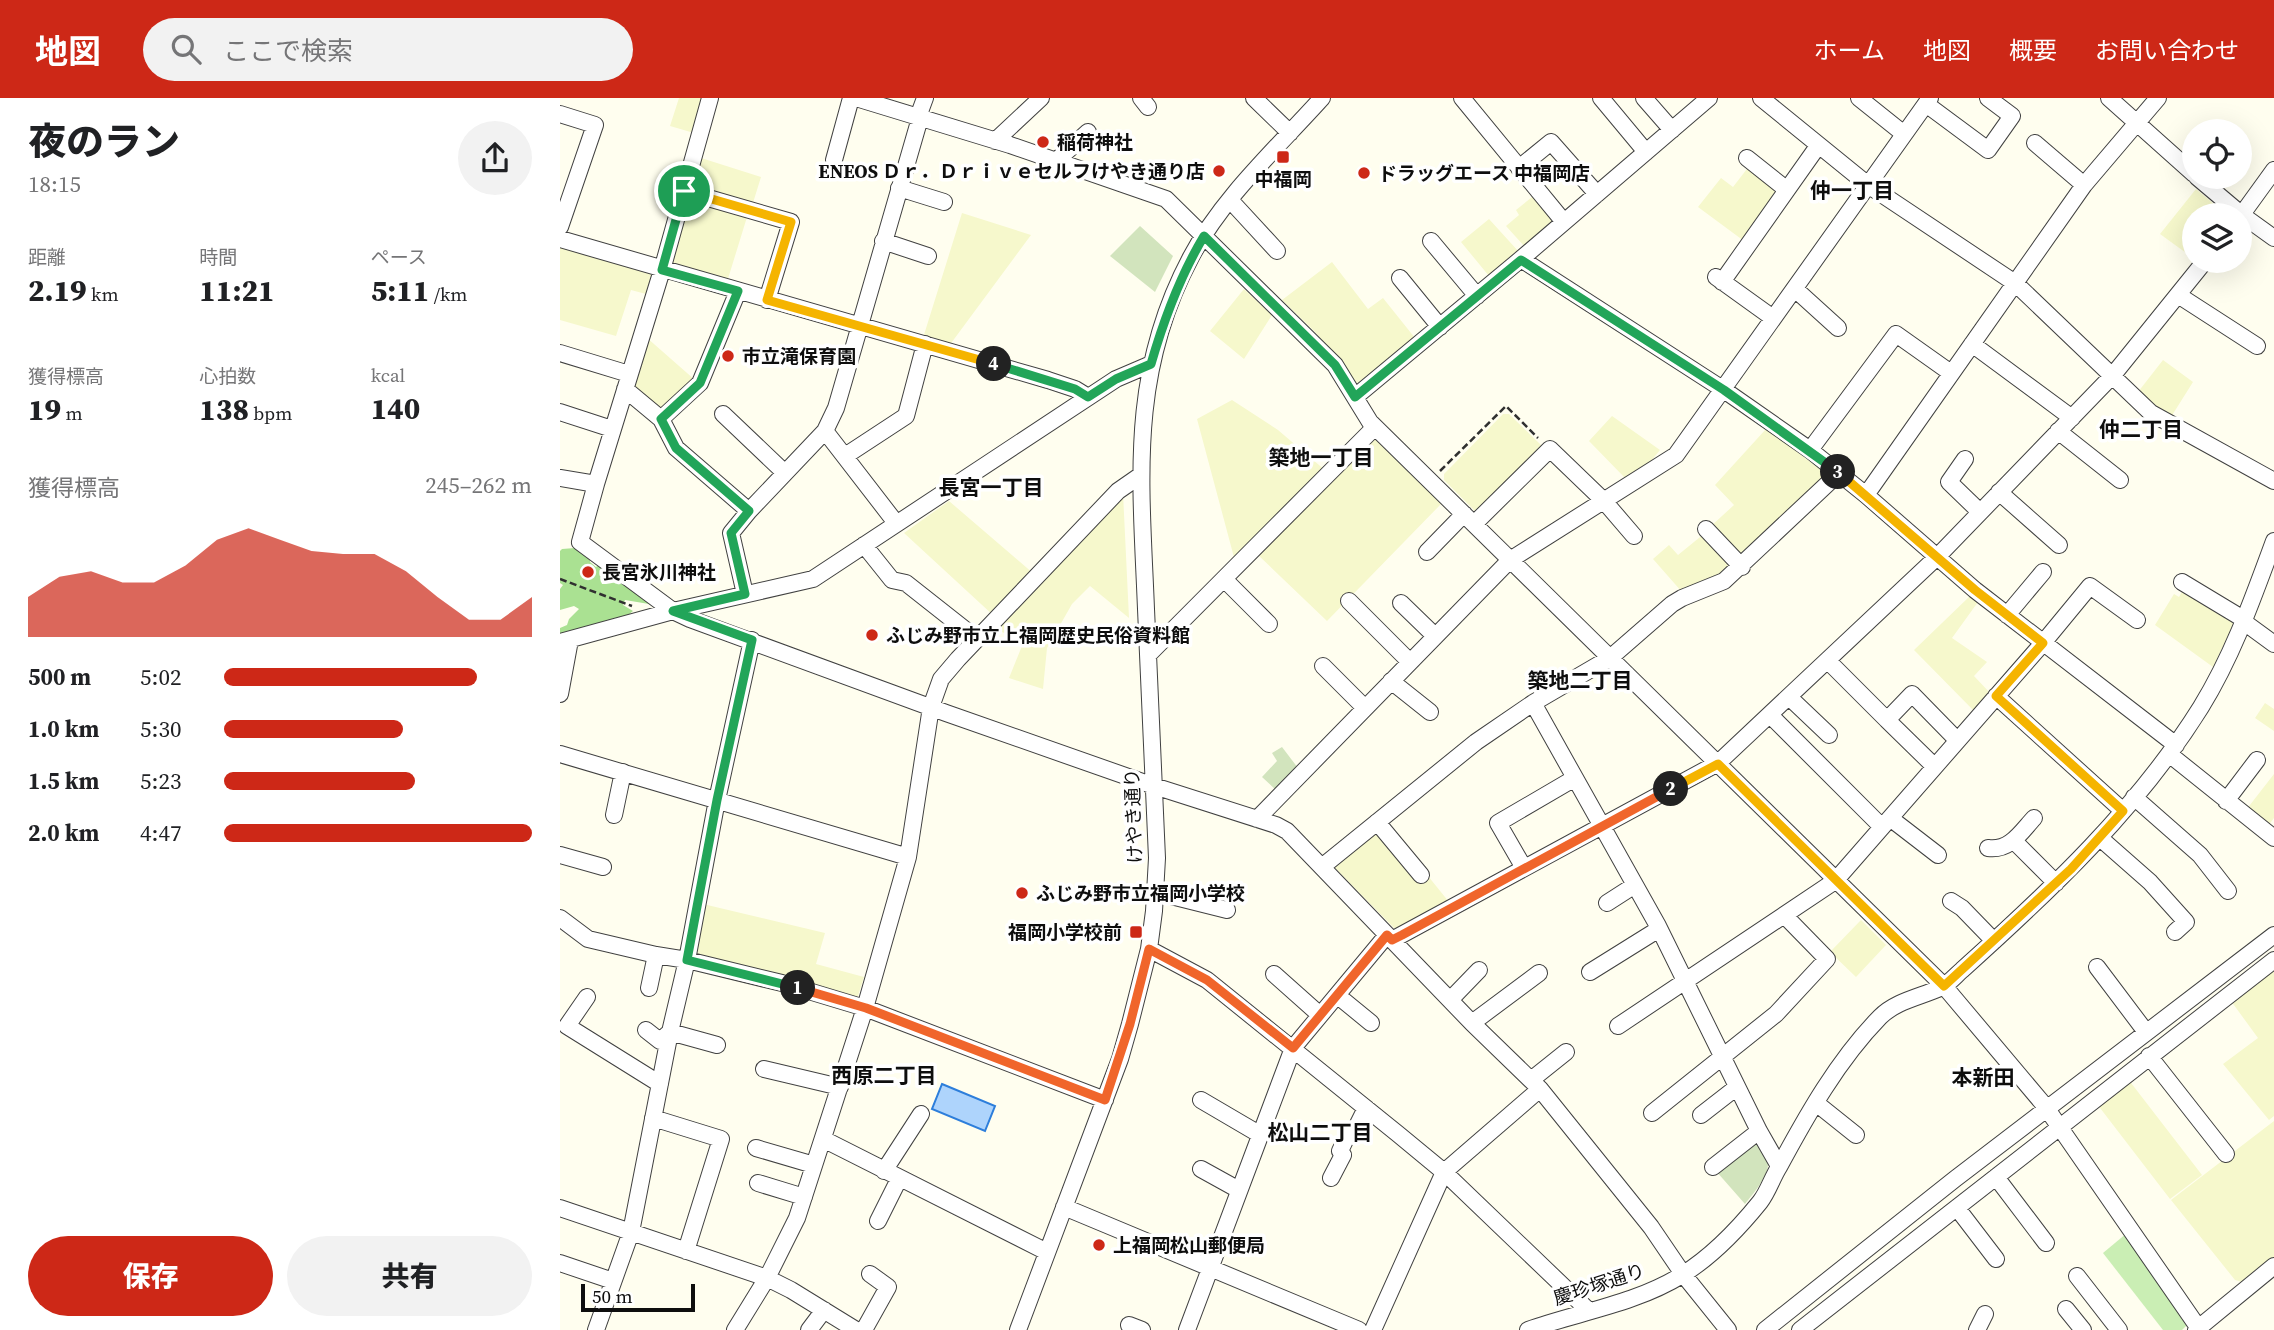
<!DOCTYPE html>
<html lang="ja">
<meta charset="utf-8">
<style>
body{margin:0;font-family:"Source Serif 4","Noto Sans JP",serif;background:#f2f2f2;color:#202124;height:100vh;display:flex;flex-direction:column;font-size:26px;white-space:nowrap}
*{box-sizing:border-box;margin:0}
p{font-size:23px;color:#757577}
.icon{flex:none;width:38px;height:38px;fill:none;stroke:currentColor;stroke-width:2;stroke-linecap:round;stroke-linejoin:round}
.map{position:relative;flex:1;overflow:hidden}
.drawer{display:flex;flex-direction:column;background:#fff;width:560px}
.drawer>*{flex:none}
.buttons{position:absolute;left:1622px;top:21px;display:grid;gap:14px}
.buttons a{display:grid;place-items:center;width:70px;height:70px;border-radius:50%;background:#fff;box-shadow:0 7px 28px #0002;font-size:35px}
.scale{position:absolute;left:21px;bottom:18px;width:114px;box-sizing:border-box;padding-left:7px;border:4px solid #0e0e0e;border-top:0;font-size:19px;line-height:24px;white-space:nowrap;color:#0e0e0e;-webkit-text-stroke:5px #fff;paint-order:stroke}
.pin{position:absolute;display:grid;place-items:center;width:60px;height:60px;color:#fff;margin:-30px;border:4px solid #fff;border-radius:50%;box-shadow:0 2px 7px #0007}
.km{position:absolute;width:35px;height:35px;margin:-18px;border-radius:50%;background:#222;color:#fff;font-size:19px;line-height:35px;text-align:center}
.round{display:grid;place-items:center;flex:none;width:74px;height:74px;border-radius:37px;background:#f2f2f2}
.head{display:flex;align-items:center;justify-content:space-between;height:119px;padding:0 28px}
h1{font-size:38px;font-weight:800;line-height:52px}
.metrics{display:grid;grid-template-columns:repeat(3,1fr);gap:10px;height:119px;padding:7px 28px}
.metrics div{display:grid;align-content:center}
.metrics b{font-size:30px;font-weight:800}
.metrics small{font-size:19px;font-weight:400}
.metrics p{font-size:19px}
.chart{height:196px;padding:14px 28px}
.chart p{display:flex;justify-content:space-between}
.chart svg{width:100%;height:126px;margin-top:7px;fill:#cd2817;opacity:.7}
.primary-button{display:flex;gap:14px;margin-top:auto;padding:14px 28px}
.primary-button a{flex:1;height:80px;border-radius:42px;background:#cd2817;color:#fff;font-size:28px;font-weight:800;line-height:80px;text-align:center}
.primary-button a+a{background:#f2f2f2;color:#202124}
ul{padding:0 28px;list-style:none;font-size:23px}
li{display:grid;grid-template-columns:112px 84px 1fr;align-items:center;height:52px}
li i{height:18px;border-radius:9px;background:#cd2817}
header{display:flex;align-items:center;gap:42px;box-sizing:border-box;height:98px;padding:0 35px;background:#cd2817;color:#fff}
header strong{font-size:33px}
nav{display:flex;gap:38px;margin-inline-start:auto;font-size:24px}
.search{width:490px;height:63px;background:#f2f2f2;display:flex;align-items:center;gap:18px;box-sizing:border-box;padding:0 24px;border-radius:38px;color:#757577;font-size:26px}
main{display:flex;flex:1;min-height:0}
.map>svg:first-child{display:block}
.farmland{fill:#f6f8cc}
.green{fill:#caeeb4}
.forest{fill:#aae192}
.cemetery{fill:#d2e4bd}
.water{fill:#aed4fc;stroke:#2d7edb;stroke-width:2}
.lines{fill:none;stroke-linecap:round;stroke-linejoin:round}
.minor-casing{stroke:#414141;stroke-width:18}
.path{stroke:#303030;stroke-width:2.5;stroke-dasharray:7 3.5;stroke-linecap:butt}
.minor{stroke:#fff;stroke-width:16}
.split-1-casing{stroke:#fff;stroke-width:14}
.split-2-casing{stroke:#fff;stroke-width:14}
.split-3-casing{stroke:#fff;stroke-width:14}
.split-4-casing{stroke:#fff;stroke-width:14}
.split-5-casing{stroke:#fff;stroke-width:14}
.split-1{stroke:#22a559;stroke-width:9}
.split-2{stroke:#f0652b;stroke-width:9}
.split-3{stroke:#f5b400;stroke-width:9}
.split-4{stroke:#22a559;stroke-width:9}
.split-5{stroke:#f5b400;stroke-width:9}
.poi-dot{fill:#cd2817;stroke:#fff;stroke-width:2.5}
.labels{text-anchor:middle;stroke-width:7;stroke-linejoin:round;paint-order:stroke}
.poi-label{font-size:19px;font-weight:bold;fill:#0e0e0e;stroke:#fff;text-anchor:start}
.street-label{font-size:19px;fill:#0e0e0e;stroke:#fff}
.neighbourhood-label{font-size:21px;font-weight:bold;fill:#0e0e0e;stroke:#fff}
</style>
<header>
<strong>地図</strong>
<div class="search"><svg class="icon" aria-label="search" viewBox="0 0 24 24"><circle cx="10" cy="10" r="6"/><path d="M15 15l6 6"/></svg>ここで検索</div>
<nav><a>ホーム</a><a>地図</a><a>概要</a><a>お問い合わせ</a></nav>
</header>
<main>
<section class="drawer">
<div class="head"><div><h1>夜のラン</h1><p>18:15</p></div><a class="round"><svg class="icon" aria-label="share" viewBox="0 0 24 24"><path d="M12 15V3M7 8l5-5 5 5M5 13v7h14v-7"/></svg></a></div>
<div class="metrics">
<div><p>距離</p><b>2.19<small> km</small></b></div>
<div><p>時間</p><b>11:21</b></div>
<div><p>ペース</p><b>5:11<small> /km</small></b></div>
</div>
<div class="metrics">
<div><p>獲得標高</p><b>19<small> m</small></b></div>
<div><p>心拍数</p><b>138<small> bpm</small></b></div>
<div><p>kcal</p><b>140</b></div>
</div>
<div class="chart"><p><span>獲得標高</span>245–262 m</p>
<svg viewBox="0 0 160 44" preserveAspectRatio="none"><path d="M0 44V30L10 23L20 21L30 25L40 25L50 19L60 10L70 6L80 10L90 14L100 15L110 15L120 21L130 30L140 38L150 38L160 30V44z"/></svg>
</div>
<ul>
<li><b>500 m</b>5:02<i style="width:82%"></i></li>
<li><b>1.0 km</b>5:30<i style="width:58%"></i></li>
<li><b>1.5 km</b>5:23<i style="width:62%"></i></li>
<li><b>2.0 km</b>4:47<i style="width:100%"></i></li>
</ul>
<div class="primary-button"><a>保存</a><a>共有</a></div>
</section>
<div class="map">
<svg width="1714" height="1232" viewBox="0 0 1714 1232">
<rect width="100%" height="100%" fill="#fffeef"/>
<path class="farmland" d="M119,0H144L134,35L110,28Z
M138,59L201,79L192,108L134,91L130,86Z
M1190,67L1220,91L1184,143L1138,109L1161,80L1173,89Z
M1636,91L1667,117H1634V160H1633L1600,136Z
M977,95L995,125L965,149L946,128L959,117L956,112Z
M128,102L187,119L167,184L108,168Z
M402,115L471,137L389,248L363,240Z
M929,121L959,154L929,178L901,144Z
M0,146L92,174L86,196L71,192L56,238L0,222Z
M772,164L808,211L823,200L855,240L803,286L794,284L784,267L753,232L722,202Z
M684,191L712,217L684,261L650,233Z
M86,239L135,282L104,310L97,311L73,289Z
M1603,262L1633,284L1611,319L1595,311L1578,294Z
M672,302L718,332L766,373L675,463L637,321Z
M943,316H949L981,347L982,354L916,414L884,382V376Z
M1052,318L1100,352L1087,368L1066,381L1029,343Z
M1206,331L1267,376V379L1181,460L1150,429L1174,407L1155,387Z
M811,342H816L882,405L767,523L697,456Z
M563,395L569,520L530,488L512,506L487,550L483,591L449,580L464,543L437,532Z
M389,403L474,476L434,518L344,435Z
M1145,435L1174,465L1154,481L1122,494L1093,461L1109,447L1118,457Z
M1624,490L1676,521L1653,569L1595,527L1614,496L1619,499Z
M1410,498L1418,504L1392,540L1427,564L1414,578L1432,597L1415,614L1354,552Z
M1705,605L1714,611V633L1695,620Z
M1714,676V720L1707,729L1686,712Z
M816,730L868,778L889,804L836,832L775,770L776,763Z
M143,806L265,835L256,866L304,879L298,898L294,900L132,855Z
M1301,822L1326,847L1296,879L1270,854Z
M1714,869V1018L1709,1022L1663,966L1698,940L1671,903Z
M1568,981L1642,1077L1610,1101L1537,1006Z
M1714,1023V1160L1682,1184L1675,1182L1611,1102Z"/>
<path class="green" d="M1567,1135L1628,1226L1622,1232H1603L1543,1155Z"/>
<path class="forest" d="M15,450L30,461V464L36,469L40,466L94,503L89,506L65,502L63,507L73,513L66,519L0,539V530L7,527L9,521L19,511L14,508L0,512V491L3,487L0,485V453L2,451Z"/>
<path class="cemetery" d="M580,128L613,158L595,194L550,158Z
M722,649L738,670L716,692L702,679L717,663L712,655Z
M1197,1040C1201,1048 1208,1058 1208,1067C1207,1080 1193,1096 1185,1106L1156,1073Z"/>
<path class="water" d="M382,986L435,1008L425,1033L372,1011Z"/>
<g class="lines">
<g class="minor-casing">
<path id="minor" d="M150,0L102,172L36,386L20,444L113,513L130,521L386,615L594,688L716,727L727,733L912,925L980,991L1091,1129L1123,1176L1168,1232
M296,0L450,47L606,101L775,267L810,324L1384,888L1485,1008L1640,1232
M581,0L588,9
M694,0L730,35
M902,0L1004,124
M1041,0L1086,54
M1084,0L1112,32
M1201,0L1308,87L1455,185L1591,315L1714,383
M1299,0L1344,36
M1549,0L1634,76
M1366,6L1428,52L1452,18L1428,0
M0,16L35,27L0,129
M358,19L365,0
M435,43L481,0
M1475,45L1524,87
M1187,60L1226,91
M274,62L291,0
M496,63L528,34
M959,70L991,44L1037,96
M1637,79L1682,117L1714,140
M339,90L384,104
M124,93L231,124L207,202
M670,102L717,153
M1680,119L1714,72
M0,141L488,282L515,291L528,299
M323,143L368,158
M871,143L917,198
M961,161L1164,292L1250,352L1306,397L1415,492L1616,647
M1156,179L1213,220
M840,180L880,229
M1162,184L1258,48
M1235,191L1278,230
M1618,197L1697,248
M1412,246L1512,320
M0,255L69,276
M65,291L101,321L116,350L189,413
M795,299L961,161L1149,0
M0,314L52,331
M163,316L225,375
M101,321L140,285L178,193
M265,333L336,425
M1498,333L1560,382
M1250,352L1336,236L1391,275
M285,358L346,318L365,246
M1405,361L1389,384L1420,414
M0,380L36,386
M1439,394L1499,447
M1306,397L1524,87L1598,0
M914,426L990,351L1044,403L1074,438
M1146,431L1182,469
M304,447L332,482L346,485L417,541
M867,454L904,416
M664,481L709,526
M1622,484L1685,522
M185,496L171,435L189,413L265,333L276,310L360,20
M789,503L850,564
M841,505L875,538
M1447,517L1483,474
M1684,524L1714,546
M0,544L113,513L253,481L556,281L591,266
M588,557L815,329
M1268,563L1327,622L1352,596L1397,642
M763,568L805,610
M831,583L870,614
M0,596L10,542
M1436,598L1563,713
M1229,599L1269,637
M973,605L1098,828L1199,1033L1219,1068
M1210,617L1322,729
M1327,622L1374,668
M0,656L348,759
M1609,656L1714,740
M1574,699L1640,757L1668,793
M1666,703L1697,662
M54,717L63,674
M1330,720L1378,757
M697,721L950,462L1116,357L1370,0
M817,724L861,777
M1540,740L1590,784L1626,824L1615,834
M1454,743L1496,785
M1428,750C1450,753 1461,734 1474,720
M0,757L43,769
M763,768L916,644L973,605L1050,560L1112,506L1122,500L1164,483L1279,375
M964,770L938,725L1015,680
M595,794L667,812
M1391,803L1402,810L1434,843
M1047,805L1075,787
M0,820L28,841L96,857L127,862L222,885L305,910L545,1002
M832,842L1158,665L1377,459L1553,277L1645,163
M589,851L647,882L838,1036L884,1074L1029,1213
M1537,869L1586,934
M1030,874L1099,831
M714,876L760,917
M89,890L96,857
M778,898L811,925
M27,899L7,928L100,986
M890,902L919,872
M912,925L979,875
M1058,928L1275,783L1483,545L1530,488L1577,522
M86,932L100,943L110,934L157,947
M1589,958L1666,1056
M204,971L280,989
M971,982L1006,954
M641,1002L699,1036
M1256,1005L1296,1037
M1092,1015L1216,916L1267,861L1224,817
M1141,1017L1177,989
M93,1020L161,1041L126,1153
M263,1041L487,1154
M196,1050L254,1067
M1153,1069L1199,1033
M641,1071L679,1092
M324,1073L361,1016
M1436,1079L1486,1145
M771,1080L783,1057L780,1053L788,1036H793L806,1010
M198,1085L244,1099
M504,1109L799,1232
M0,1110L207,1180L231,1192L296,1232
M1397,1110L1436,1161
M318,1123L339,1081
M0,1165L53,1183
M1517,1178L1559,1232
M1506,1211L1523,1232
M569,1227L582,1232
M36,1232L71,1134L110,934L127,862L157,702L192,542
M175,1232L207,1180L237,1120L305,910L348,759L371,609L381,581L398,561L558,393L581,377
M249,1232L264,1212
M304,1232L328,1189L310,1176
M458,1232L560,961L570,926L589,851L594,813L597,760C593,677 590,594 586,511C581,384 568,277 631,159C662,100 717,50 762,0
M627,1232L733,950L827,837
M813,1232L884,1074L980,991
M968,1232C1019,1214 1075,1206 1122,1177C1151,1159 1179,1130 1200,1104C1208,1094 1212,1080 1219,1069C1247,1017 1278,962 1320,919C1336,903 1360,899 1380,890C1389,886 1395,878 1402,872C1490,793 1578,710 1641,609C1673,557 1693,500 1714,443
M1205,1232L1395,1081L1714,837
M1240,1232L1714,862
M1417,1232L1425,1216
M1636,1232L1714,1168"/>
</g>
<path class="path" d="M880,373L946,308L978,340
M0,481L72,508"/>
<use href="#minor" class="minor"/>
</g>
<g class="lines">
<g class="split-1-casing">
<path id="split-1" d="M124,93L102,172L178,193L140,285L101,321L116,350L189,413L171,435L185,496L113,513L192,542L157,702L127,862L238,890"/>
</g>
<g class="split-2-casing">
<path id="split-2" d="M238,890L306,910L545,1002L570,926L589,851L647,882L733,950L827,837L832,842L842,837L1111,691"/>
</g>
<g class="split-3-casing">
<path id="split-3" d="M1111,691L1158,666L1384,888L1511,771L1563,713L1436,598L1483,545L1415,492L1278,374"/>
</g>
<g class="split-4-casing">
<path id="split-4" d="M434,266L515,291L528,299L556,281L591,266C604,221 620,178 644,138L775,267L795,299L961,162L1164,292L1278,374"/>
</g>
<g class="split-5-casing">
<path id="split-5" d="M124,93L231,124L207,202L434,266"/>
</g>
<use href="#split-1" class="split-1"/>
<use href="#split-2" class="split-2"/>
<use href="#split-3" class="split-3"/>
<use href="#split-4" class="split-4"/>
<use href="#split-5" class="split-5"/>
</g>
<g class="poi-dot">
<circle cx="483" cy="44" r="7"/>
<rect x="716" y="52" width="14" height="14" rx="3.5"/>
<circle cx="659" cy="73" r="7"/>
<circle cx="804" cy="75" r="7"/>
<circle cx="168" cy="258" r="7"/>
<circle cx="28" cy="474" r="7"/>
<circle cx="312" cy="537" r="7"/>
<circle cx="462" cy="795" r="7"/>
<rect x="569" y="827" width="14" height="14" rx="3.5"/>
<circle cx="539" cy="1147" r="7"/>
</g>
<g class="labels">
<g class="poi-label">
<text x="497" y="51">稲荷神社</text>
<text x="645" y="80" text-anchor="end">ENEOS Ｄｒ．Ｄｒｉｖｅセルフけやき通り店</text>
<text x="818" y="82">ドラッグエース 中福岡店</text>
<text x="723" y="88" text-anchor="middle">中福岡</text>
<text x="182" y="265">市立滝保育園</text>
<text x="42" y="481">長宮氷川神社</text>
<text x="326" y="544">ふじみ野市立上福岡歴史民俗資料館</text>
<text x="476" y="802">ふじみ野市立福岡小学校</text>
<text x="562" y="841" text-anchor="end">福岡小学校前</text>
<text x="553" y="1154">上福岡松山郵便局</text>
</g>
<g class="street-label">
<text transform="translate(573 718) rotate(-92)" y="7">けやき通り</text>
<text transform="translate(1039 1186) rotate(-18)" y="7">慶珍塚通り</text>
</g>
<g class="neighbourhood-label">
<text x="1292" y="100">仲一丁目</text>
<text x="1581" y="339">仲二丁目</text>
<text x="761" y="367">築地一丁目</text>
<text x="431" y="397">長宮一丁目</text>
<text x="1020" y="590">築地二丁目</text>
<text x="324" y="985">西原二丁目</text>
<text x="1423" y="987">本新田</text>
<text x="760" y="1042">松山二丁目</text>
</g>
</g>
</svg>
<div class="buttons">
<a><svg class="icon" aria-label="locate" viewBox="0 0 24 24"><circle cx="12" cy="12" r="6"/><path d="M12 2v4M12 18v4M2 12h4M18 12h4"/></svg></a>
<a><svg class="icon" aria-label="layers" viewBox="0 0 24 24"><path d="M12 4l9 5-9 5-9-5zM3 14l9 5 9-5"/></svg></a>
</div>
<div class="scale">50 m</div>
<div class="pin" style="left:124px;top:93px;background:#1e9e55"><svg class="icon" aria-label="arrive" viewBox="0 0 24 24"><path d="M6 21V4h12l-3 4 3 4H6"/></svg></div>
<b class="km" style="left:238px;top:890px">1</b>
<b class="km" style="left:1111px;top:691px">2</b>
<b class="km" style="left:1278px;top:374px">3</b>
<b class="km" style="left:434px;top:266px">4</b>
</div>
</main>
